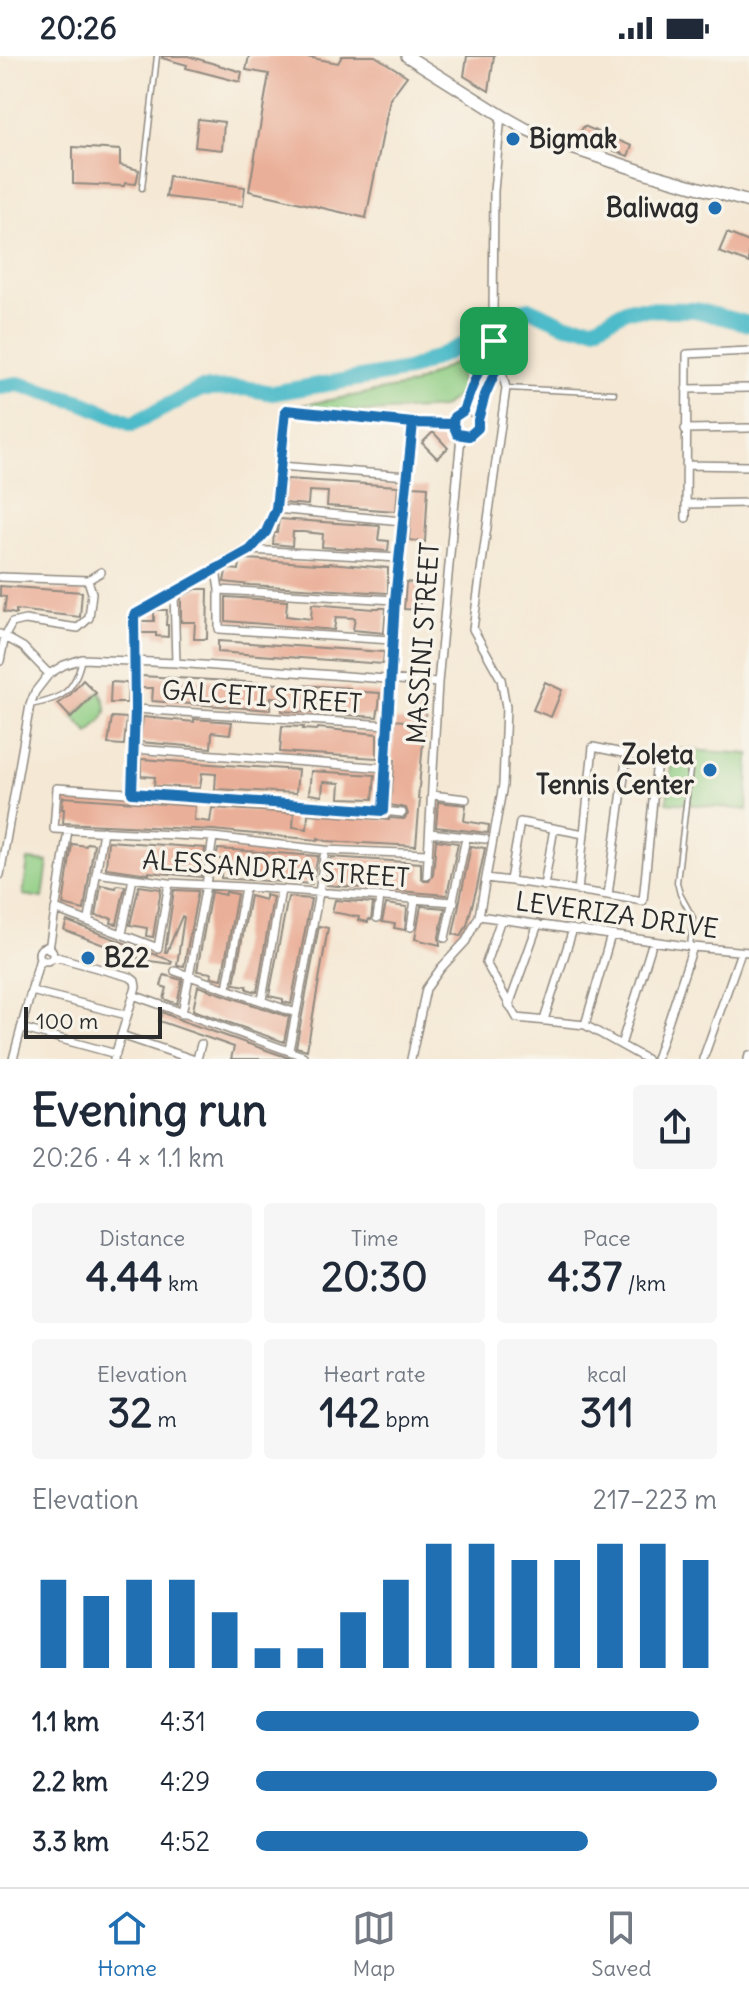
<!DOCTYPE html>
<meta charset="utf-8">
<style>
body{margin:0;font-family:Delius,sans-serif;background:#f6f6f7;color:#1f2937;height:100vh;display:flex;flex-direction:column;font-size:30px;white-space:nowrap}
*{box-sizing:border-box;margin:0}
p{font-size:26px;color:#747a83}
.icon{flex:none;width:44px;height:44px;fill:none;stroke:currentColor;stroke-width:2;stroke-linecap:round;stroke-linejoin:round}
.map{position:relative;height:1003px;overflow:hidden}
.drawer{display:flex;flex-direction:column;background:#fff;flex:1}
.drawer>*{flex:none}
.scale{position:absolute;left:24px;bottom:20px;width:138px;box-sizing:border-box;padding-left:8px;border:4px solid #2b2b2b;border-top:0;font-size:22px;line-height:28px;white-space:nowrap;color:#2b2b2b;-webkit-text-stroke:6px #f7f3e8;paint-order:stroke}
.pin{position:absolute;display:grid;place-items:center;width:68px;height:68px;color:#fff;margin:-34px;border-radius:16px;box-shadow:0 4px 12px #0006}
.round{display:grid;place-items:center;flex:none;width:84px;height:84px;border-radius:8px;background:#f6f6f7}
.headline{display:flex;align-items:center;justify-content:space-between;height:136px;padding:0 32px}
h1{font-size:44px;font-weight:700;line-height:60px}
.metrics{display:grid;grid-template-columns:repeat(3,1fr);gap:12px;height:136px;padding:8px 32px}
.metrics div{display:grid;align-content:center;border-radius:8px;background:#f6f6f7;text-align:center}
.metrics b{font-size:40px;font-weight:700}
.metrics small{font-size:22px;font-weight:400}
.metrics p{font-size:22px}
.chart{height:224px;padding:16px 32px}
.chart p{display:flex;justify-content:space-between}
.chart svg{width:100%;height:144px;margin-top:8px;stroke:#1f6fb2;stroke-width:6}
ul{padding:0 32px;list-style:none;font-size:26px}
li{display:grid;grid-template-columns:128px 96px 1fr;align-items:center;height:60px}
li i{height:20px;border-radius:10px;background:#1f6fb2}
.status{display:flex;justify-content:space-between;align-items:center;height:56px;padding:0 40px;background:#fff;direction:ltr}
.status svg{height:22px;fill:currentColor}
.dock{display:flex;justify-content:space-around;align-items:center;height:112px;border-top:2px solid #e0e1e3;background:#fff;font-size:22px;color:#747a83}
.dock a{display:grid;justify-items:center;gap:4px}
.dock .current{color:#1f6fb2}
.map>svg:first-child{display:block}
.green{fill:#8fcd83;stroke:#5d7c57;stroke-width:2}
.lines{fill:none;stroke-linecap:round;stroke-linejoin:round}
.river{stroke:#4ebbc9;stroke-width:16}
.building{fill:#eaaf98}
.service-casing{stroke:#908a80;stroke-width:7}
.minor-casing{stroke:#908a80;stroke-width:10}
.primary-casing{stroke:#908a80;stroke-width:14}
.service{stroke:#fff;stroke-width:4}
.minor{stroke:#fff;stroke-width:7}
.primary{stroke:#fff;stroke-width:11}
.route-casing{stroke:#fff;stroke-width:16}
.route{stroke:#1f6fb2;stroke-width:10}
.poi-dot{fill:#1f6fb2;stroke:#f7f3e8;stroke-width:3}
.labels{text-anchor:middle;stroke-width:7;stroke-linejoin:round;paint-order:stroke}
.poi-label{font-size:26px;font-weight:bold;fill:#2b2b2b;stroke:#f7f3e8;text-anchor:start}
.street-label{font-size:26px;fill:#2b2b2b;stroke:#f7f3e8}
</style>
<div class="status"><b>20:26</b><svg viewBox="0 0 49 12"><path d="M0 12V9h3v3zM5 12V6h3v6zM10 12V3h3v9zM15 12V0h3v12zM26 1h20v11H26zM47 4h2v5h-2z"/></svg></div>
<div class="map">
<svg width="749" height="1003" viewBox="0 0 749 1003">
<rect width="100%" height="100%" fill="#f7f3e8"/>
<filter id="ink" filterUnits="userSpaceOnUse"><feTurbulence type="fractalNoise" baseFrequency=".0125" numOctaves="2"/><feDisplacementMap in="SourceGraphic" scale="16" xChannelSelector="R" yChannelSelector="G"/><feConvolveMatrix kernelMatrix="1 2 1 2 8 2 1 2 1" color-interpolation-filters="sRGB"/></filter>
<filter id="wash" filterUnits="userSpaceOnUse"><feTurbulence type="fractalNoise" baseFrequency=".006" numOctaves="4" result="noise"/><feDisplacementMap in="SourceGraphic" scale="32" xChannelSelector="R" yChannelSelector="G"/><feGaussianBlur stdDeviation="1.8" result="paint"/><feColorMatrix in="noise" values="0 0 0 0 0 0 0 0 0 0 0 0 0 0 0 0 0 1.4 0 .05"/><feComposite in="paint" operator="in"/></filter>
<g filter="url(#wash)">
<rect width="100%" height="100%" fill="#f5e8d4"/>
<path class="green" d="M456,306L464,334L442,352L369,356L297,350L412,329Z
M100,635C112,658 105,661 89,678L73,661Z
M673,693L749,698L747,754L667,746Z
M28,804L48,806L43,842L23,839Z"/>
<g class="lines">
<path class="river" d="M0,331L18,328L81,346L132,368L201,333L245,332L272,337L408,314L479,282L510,257L530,253L566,269L595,271L628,253L695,254L749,268"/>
</g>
<g id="blocks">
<path class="building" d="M162,0H188L242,16L240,26L186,12L187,9L162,2Z
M249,0H302L338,7L342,0H375L407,20L390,43L366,162L249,135L269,18L246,14Z
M467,0H494L489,35L464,20Z
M198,63L224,66L222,94L195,91Z
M584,70L632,90L628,100L577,81Z
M73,91L120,94V109L139,114L136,128L125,127L124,130L73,128Z
M169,120L245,131L243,150L166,141Z
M727,177L749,186V207L719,196Z
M433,376L448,392L437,402L422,387Z
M286,423L398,430L396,455L327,450L328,436L309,435L308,449L283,447Z
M413,430L428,431L425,486L409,484Z
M279,463L380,470L378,484L389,485L388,495L322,491L323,478L303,476H293L292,490L273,488L274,477H277Z
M247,503L318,508H329V507L388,512V537L250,529L224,526L226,515L229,513L239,514L240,507Z
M406,526L422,528L419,554L404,553Z
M0,530L82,536L80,561L16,554V558L4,556L6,541L0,540Z
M196,533H208L207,583H194L195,566H181V540Z
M226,541L287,545L286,560L311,563L312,548L373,553L374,552H386L384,577L353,574L355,562L336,561L334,574L226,565Z
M157,554H167L166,569H168V581L156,580V577H141V565H154V555Z
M218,585L384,596L383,608L218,596Z
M141,620L350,632L349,635L380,637L379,649L377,661L282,655L283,642L271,641L270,654L152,645L153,632H141Z
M83,624L96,637L71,662L58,648L69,640Z
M111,626L128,627L127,647H110Z
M545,626L562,634L551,661L533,654Z
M414,651L426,652L418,743H420L416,790L343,786L326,785L318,782V784L213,774L63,767L64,753H62L63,741L195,750L194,764L210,766L212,752L294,757L293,771L307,773L308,758L389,764V762L404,763L408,758L406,752L390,749L395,704H392L395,664L413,666Z
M112,661L127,662L124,689L108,688Z
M143,661L194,666V663L232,666L230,678L212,676L211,692L140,686Z
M282,670L304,671L303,673L317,674L318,672L377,678V702L280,696Z
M141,703L298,714L296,737L215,733L216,718L202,717L200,732L154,730L155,721L141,720Z
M311,715L375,719L373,743L339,742L340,727L323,726L322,740L309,738Z
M438,746L466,749L464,765L489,769L488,777L436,771Z
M436,784L458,787L447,839L327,829L331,801L421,807V821L424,825H429L433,819Z
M108,785L205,792L201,821L149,816V818L106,812Z
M87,787L94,788L84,854L63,849L72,788L86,790Z
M471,790L485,792L477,831L467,869L461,880L453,878Z
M218,793L318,800L312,828L221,822L222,803H216Z
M101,829L116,832L117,829L125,830L117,868L111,867L112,862L96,860Z
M139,830L161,833L153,881L146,880L147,872L130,869Z
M174,834L198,835L184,910L177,909L184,861L182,860L167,896H165Z
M211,836L225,839L226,836L237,838L222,923L211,921L212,917L197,915Z
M265,839L273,841L257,936L247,933V930L234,928L250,840L265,844Z
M288,841L311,843L291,948L283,946V943L269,940Z
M335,844L373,847L371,864L369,863L368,866L358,864L359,861L332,856Z
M386,848L407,851L405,874L394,872L395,868L382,866Z
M421,850L445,852L439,881L440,889L415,883Z
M67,865L172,905L171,908L143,904L64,874Z
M319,870L328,872L307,994L296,991Z
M164,919L182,924L177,948L164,943L167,932L161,930Z
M198,930L289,961L284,986L193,954Z
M162,956L180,964L292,1003H231L234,991L159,965Z"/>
</g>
</g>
<g filter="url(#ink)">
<use href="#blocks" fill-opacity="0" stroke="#908a80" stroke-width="2"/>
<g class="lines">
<g class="service-casing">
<path id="service" d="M142,132L157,0
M506,332L614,337
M30,649C63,643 74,636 82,603
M690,891L693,862L680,838L677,826L690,714"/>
</g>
<g class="minor-casing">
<path id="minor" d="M686,333L749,332
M463,355L476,321L494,285
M453 368a13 13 0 1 1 26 0a13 13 0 1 1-26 0Z
M478,364L490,326L499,307
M413,367L395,544L383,755L57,732L54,773L213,781L325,794L428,798
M685,373L749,372
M686,409L749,410
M280,410L407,420
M686,448L749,447
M276,453L402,465
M686,462L687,298L749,295
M250,494L399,502
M216,514L219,534V573L392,584
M0,521L88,524L101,516
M219,534L395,544
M174,536L176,607
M0,578L23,591L49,618
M0,605L5,580L12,567L25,564L78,572L89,562L92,537L88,524
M135,653L388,669
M134,693L386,712
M132,737L135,653L134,559L250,494L266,476L276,453L286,354L413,367L453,368
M432,739L466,743
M383,755L402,757
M430,777L485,783
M96,817L169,827L245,831L454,846
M0,819L30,649L35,636L49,618L64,609L82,603L176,607L438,627
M427,819L438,627L461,380
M486,822C538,828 591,836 643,845L657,704L593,691L578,835
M510,824L520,766L584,778
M544,830L554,772
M608,839L627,698
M55,853L158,892L169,827
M479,860L693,891L749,896
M377,862L380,842
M501,863L486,907L517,962L585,969L646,1003
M89,864L103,775
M411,871L415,844
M122,878L133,822
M445,882L466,782
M39 898a7 7 0 1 1 14 0a7 7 0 1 1-14 0Z
M49,893L68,774
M53,900L130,921L135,925L136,931L114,1003
M175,915L296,957
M227,932L245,831
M31,935L127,959
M133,939L303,1000
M262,944L281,834
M509,949L538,868
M182,958L206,829L213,781
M544,964L573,873
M585,969L611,879
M21,972L116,998
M121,979L192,1003
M621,989L653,885
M289,994L319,837L325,794
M13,1003L40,902
M197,1003L201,988
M411,1003L426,933L441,912L466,885L479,860L503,729L506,651L501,623L473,573L506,332L494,285L493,262L494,135L501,59
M656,1003L693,891
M703,1003L741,896
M748,1003L749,999"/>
</g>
<g class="primary-casing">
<path id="primary" d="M407,0L501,59L526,73L563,89L647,117L749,146"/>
</g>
<use href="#service" class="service"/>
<use href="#minor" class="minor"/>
<use href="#primary" class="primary"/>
</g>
</g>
<g class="lines" filter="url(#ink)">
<g class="route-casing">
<path id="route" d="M494,285L476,321L463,355L454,361L453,368L413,367L395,544L383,755L132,737L135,653L134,559L250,494L266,476L276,453L286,354L413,367L453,368L457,378L469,380L478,372V364L485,339L499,307L494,285"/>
</g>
<use href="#route" class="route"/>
</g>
<g class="poi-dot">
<circle cx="513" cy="83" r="8"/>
<circle cx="715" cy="152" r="8"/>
<circle cx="710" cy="714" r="8"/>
<circle cx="88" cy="902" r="8"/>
</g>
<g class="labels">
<g class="poi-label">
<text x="529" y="92">Bigmak</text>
<text x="699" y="161" text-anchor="end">Baliwag</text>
<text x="694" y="708" text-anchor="end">Zoleta<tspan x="694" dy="30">Tennis Center</tspan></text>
<text x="104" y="911">B22</text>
</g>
<g class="street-label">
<text transform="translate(423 587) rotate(-86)" y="9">MASSINI STREET</text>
<text transform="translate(262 641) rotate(4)" y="9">GALCETI STREET</text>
<text transform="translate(276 813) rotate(4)" y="9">ALESSANDRIA STREET</text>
<text transform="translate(617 859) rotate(8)" y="9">LEVERIZA DRIVE</text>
</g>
</g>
</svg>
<div class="scale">100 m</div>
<div class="pin" style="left:494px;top:285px;background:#1e9e55"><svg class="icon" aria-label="arrive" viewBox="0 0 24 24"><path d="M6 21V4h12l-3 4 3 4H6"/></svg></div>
</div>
<section class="drawer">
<div class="headline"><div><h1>Evening run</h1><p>20:26 · 4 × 1.1 km</p></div><a class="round"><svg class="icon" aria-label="share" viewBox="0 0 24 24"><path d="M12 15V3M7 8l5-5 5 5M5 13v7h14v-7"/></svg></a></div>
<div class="metrics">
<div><p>Distance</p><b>4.44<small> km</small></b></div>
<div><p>Time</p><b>20:30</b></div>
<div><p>Pace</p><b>4:37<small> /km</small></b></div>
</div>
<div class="metrics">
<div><p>Elevation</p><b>32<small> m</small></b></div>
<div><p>Heart rate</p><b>142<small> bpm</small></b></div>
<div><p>kcal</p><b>311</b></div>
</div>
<div class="chart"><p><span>Elevation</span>217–223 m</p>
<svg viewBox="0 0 160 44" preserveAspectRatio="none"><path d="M5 44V17M15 44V22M25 44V17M35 44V17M45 44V27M55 44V38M65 44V38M75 44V27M85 44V17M95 44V6M105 44V6M115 44V11M125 44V11M135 44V6M145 44V6M155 44V11"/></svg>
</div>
<ul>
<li><b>1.1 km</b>4:31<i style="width:96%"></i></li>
<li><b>2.2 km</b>4:29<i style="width:100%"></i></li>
<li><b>3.3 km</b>4:52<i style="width:72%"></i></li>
</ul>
</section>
<nav class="dock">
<a class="current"><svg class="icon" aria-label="home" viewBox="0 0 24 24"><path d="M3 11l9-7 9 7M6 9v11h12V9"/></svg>Home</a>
<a><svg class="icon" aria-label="map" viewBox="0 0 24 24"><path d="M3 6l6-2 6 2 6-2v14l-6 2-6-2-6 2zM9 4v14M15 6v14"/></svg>Map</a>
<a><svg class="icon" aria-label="saved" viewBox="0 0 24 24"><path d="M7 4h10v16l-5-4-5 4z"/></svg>Saved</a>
</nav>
